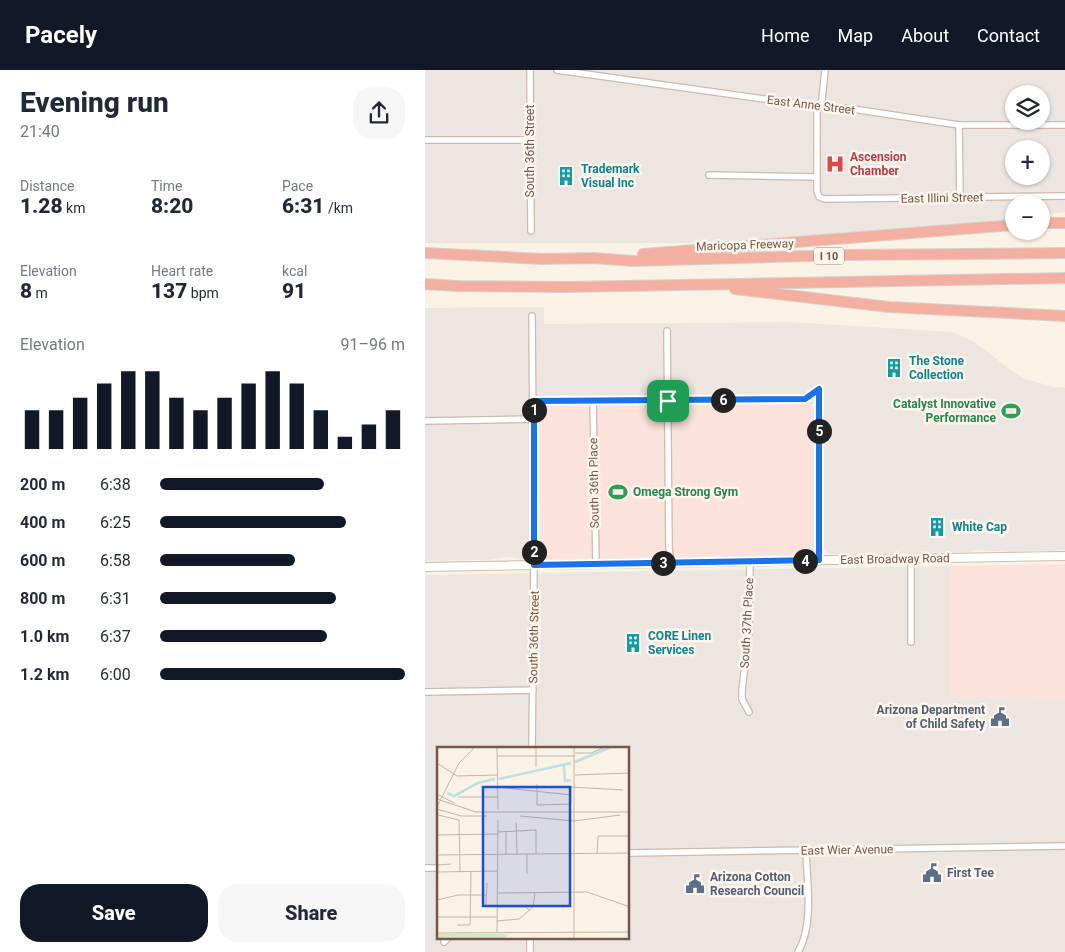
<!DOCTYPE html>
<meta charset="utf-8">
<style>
body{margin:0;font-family:Roboto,sans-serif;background:#f6f6f7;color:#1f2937;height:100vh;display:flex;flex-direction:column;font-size:19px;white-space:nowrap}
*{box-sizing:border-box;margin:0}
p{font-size:16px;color:#747a83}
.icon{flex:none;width:28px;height:28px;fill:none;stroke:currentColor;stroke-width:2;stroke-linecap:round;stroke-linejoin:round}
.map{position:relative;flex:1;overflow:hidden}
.details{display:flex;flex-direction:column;background:#fff;width:425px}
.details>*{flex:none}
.tools{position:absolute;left:580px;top:15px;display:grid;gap:10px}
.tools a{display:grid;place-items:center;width:45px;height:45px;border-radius:50%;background:#fff;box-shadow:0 1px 4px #0004;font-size:25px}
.pin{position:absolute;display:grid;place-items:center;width:42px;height:42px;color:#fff;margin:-21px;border-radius:10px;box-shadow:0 2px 8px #0006}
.km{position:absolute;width:25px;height:25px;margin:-12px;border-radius:50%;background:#222;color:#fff;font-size:14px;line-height:25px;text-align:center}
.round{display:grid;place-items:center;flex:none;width:52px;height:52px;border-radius:20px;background:#f6f6f7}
.head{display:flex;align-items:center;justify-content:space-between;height:85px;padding:0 20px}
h1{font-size:28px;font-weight:800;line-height:38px}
.stats{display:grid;grid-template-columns:repeat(3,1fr);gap:8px;height:85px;padding:5px 20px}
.stats div{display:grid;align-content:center}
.stats b{font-size:21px;font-weight:800}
.stats small{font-size:14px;font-weight:400}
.stats p{font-size:14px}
.chart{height:140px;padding:10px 20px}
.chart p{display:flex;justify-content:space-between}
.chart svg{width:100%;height:90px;margin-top:5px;stroke:#111827;stroke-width:6}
.cta{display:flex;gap:10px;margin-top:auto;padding:10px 20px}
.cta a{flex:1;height:58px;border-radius:20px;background:#111827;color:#fff;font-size:20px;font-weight:800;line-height:58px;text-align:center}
.cta a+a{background:#f6f6f7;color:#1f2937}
ul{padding:0 20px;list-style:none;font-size:16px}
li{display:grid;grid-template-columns:80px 60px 1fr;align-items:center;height:38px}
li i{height:12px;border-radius:6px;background:#111827}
header{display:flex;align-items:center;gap:30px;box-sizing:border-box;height:70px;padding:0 25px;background:#111827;color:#fff}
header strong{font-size:24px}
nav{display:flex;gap:28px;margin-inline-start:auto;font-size:18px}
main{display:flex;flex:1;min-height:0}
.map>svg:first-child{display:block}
.commercial{fill:#fbe2db}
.industrial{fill:#ece5e0;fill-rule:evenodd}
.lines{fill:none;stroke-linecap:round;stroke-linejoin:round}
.minor-casing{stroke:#cdb9ad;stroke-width:8}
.secondary-casing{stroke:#d2bbad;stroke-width:10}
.motorway-casing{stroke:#d8d0cd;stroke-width:12}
.minor{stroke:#fff;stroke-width:5.5}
.secondary{stroke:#fff;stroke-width:8}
.motorway{stroke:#f3b0a0;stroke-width:10}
.route-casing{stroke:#fff;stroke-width:10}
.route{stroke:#1a73e8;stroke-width:6}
.labels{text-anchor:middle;stroke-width:5;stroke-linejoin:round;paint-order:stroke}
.shield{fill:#fef6ed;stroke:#9d877c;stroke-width:1}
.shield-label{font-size:11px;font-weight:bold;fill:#74584c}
.street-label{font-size:12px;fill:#74584c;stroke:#fef6ed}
.health-label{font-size:12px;font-weight:bold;fill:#be3a42;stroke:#fef6ed;text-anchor:start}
.culture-label{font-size:12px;font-weight:bold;fill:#0d838f;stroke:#fef6ed;text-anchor:start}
.leisure-label{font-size:12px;font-weight:bold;fill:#27864d;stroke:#fef6ed;text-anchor:end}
.service-label{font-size:12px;font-weight:bold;fill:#4e5e75;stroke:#fef6ed;text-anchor:start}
.inset-river{fill:none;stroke:#bce1e4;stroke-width:2.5}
.inset-road{fill:none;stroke:#c5b4a8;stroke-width:1}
.view{fill:#1d4ed8;fill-opacity:0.15;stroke:#1d4ed8;stroke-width:2.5}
.inset-edge{fill:none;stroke:#74584c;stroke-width:2.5}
</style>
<header>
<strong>Pacely</strong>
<nav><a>Home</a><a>Map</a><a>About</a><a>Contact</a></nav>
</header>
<main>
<section class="details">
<div class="head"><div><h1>Evening run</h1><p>21:40</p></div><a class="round"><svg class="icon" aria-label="share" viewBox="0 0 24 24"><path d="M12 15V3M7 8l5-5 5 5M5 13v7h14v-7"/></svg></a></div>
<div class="stats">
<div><p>Distance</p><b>1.28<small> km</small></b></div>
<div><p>Time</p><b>8:20</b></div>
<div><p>Pace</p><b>6:31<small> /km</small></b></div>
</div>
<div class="stats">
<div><p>Elevation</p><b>8<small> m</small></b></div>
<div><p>Heart rate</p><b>137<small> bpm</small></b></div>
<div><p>kcal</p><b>91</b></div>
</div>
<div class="chart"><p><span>Elevation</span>91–96 m</p>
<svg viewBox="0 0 160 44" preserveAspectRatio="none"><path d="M5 44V25M15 44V25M25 44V19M35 44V12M45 44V6M55 44V6M65 44V19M75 44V25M85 44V19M95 44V12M105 44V6M115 44V12M125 44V25M135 44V38M145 44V32M155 44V25"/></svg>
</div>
<ul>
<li><b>200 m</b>6:38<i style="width:67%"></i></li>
<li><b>400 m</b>6:25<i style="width:76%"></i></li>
<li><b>600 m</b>6:58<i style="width:55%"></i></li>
<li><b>800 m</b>6:31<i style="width:72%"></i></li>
<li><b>1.0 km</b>6:37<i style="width:68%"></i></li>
<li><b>1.2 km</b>6:00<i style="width:100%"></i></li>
</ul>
<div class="cta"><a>Save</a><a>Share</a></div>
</section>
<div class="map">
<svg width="640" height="882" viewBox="0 0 640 882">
<rect width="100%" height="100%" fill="#fbf2e6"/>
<path class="commercial" d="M385,334L389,338L390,478L387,483L384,485L120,489L115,486L113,338L114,335Z
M640,494V630L525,628V496Z"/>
<path class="industrial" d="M0,0H640V142L616,145V134H589V149L380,173H0ZM589,24H616V51H589ZM589,79H616V106H589Z
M119,237V254L364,252L527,262L548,271L587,301L600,309L629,317L640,318V480L586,482L554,480L546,482L404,484L398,479L397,334L104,335V487L102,489H98L83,487L61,490L0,491V238Z
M525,496V628L603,627L611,629H640V882H0V505ZM14,678H204V868H14Z"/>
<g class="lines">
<g class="minor-casing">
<path id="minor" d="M105,0L106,161
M132,0L374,34L428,39L534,55H640
M400,0L397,30L392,40V121L394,127L400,129L640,126
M534,55L535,128
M0,70H105
M284,105L392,107
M107,246L109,495L107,678
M242,261L244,478L246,493
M109,331L380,329L394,319
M168,331L171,494
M0,351L109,349
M486,489V572
M394,491V319
M0,622L108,620
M324,642L317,629V620L324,562L325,492
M204,783L640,776
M0,798H14
M19,872L23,868
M105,882V868
M373,882C389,856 382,811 381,781"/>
</g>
<g class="secondary-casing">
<path id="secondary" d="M0,497L640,486"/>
</g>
<g class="motorway-casing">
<path id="motorway" d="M616,153H640
M0,183L117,189L168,188L208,191L420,185L640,183
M218,184L589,155
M0,214L33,216L143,217L640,208
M310,219L464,237L640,246"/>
</g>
<use href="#minor" class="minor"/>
<use href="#secondary" class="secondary"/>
<use href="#motorway" class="motorway"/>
</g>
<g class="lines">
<g class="route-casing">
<path id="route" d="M394,319V490L109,495V331L380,329Z"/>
</g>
<use href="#route" class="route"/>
</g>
<defs>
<g id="hospital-bare" transform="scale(1.5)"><path d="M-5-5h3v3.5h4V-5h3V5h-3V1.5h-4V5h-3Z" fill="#e0444e" stroke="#fef6ed" stroke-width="2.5" paint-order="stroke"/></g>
<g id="building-bare" transform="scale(1.5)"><path d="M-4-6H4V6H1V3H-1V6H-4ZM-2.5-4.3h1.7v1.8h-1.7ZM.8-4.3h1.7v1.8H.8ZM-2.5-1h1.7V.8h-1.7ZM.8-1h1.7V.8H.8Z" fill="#0f9aa8" stroke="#fef6ed" stroke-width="2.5" paint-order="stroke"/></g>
<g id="stadium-bare" transform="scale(1.5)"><path d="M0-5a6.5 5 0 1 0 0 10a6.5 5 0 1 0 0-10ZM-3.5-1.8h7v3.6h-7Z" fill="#2e9e5b" stroke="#fef6ed" stroke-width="2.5" paint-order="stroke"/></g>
<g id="civic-bare" transform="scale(1.5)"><path d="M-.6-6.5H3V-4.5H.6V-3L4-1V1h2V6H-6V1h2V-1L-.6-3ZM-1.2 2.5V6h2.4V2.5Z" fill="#5c6f8a" stroke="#fef6ed" stroke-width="2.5" paint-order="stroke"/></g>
</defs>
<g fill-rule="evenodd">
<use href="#hospital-bare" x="410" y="94"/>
<use href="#building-bare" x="141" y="106"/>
<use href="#building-bare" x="469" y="298"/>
<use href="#stadium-bare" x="586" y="341"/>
<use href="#stadium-bare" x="193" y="422"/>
<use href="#building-bare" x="512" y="457"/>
<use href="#building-bare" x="208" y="573"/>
<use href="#civic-bare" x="575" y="647"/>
<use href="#civic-bare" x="507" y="803"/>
<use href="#civic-bare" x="270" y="814"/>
</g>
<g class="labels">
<rect class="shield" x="389" y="177.5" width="30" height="17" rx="4"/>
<g class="shield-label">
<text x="404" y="190">I 10</text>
</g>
<g class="street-label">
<text transform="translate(386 35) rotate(7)" y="4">East Anne Street</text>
<text transform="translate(105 81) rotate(-90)" y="4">South 36th Street</text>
<text transform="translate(517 128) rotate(-1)" y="4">East Illini Street</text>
<text transform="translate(320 175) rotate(-2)" y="4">Maricopa Freeway</text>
<text transform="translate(169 413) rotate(-91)" y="4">South 36th Place</text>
<text transform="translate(470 489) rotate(-1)" y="4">East Broadway Road</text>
<text transform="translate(322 553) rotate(-87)" y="4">South 37th Place</text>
<text transform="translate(109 567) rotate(-89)" y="4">South 36th Street</text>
<text transform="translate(422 780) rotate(-1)" y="4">East Wier Avenue</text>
</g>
<g class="health-label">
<text x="425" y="91">Ascension<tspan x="425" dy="14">Chamber</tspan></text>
</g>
<g class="culture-label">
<text x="156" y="103">Trademark<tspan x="156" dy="14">Visual Inc</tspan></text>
<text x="484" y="295">The Stone<tspan x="484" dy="14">Collection</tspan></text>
<text x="527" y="461">White Cap</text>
<text x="223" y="570">CORE Linen<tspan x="223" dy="14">Services</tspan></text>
</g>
<g class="leisure-label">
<text x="571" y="338">Catalyst Innovative<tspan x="571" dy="14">Performance</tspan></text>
<text x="208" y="426" text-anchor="start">Omega Strong Gym</text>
</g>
<g class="service-label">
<text x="560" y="644" text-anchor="end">Arizona Department<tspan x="560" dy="14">of Child Safety</tspan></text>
<text x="522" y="807">First Tee</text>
<text x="285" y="811">Arizona Cotton<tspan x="285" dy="14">Research Council</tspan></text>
</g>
</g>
<g transform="translate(12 677)">
<rect width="192" height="192" fill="#fbf2e6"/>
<path d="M0,187H72L67,192H0Z" fill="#d6e9c5"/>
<path class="inset-river" d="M138,15L174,0M127,19L128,34L134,33M62,32L134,16M10,46L17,49L41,36L58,32"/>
<path class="inset-road" d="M60,0L61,62M99,0V20M138,6H154L168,0M60,9H138M0,16L20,29L60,28M138,28L193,26M100,37V58L134,57V40L186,43M60,40L134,48M0,47L17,56M21,50H60M0,52L39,65H193M0,60L22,16L38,0M0,62L24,69H50M1,68L22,73L23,125M83,69L137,74L183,68M79,75L80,107M61,85L99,83V106M69,85V107M0,88L61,87M160,106L161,89H193M0,108L193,106M0,125L61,124M90,127V107M61,146L150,145L193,160M0,153L21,148H50M49,158L50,136M60,160H88L93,163M0,165L1,118L14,117M0,170H60M60,174L82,172L96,160L98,146M20,178H33L34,124M0,186L193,185M60,186L61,73M137,192V0"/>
<path class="view" d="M46,40H133V159H46Z"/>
<rect width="192" height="192" class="inset-edge"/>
</g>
</svg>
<div class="tools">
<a><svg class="icon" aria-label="layers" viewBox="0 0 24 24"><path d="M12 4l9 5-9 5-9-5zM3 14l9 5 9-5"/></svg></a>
<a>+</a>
<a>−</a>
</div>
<div class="pin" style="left:243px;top:331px;background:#1e9e55"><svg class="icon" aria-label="arrive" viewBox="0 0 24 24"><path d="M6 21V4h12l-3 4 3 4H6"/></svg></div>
<b class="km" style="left:109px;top:340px">1</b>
<b class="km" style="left:109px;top:482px">2</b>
<b class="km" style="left:238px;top:493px">3</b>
<b class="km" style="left:380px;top:491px">4</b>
<b class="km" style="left:394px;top:361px">5</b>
<b class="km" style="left:298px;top:330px">6</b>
</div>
</main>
